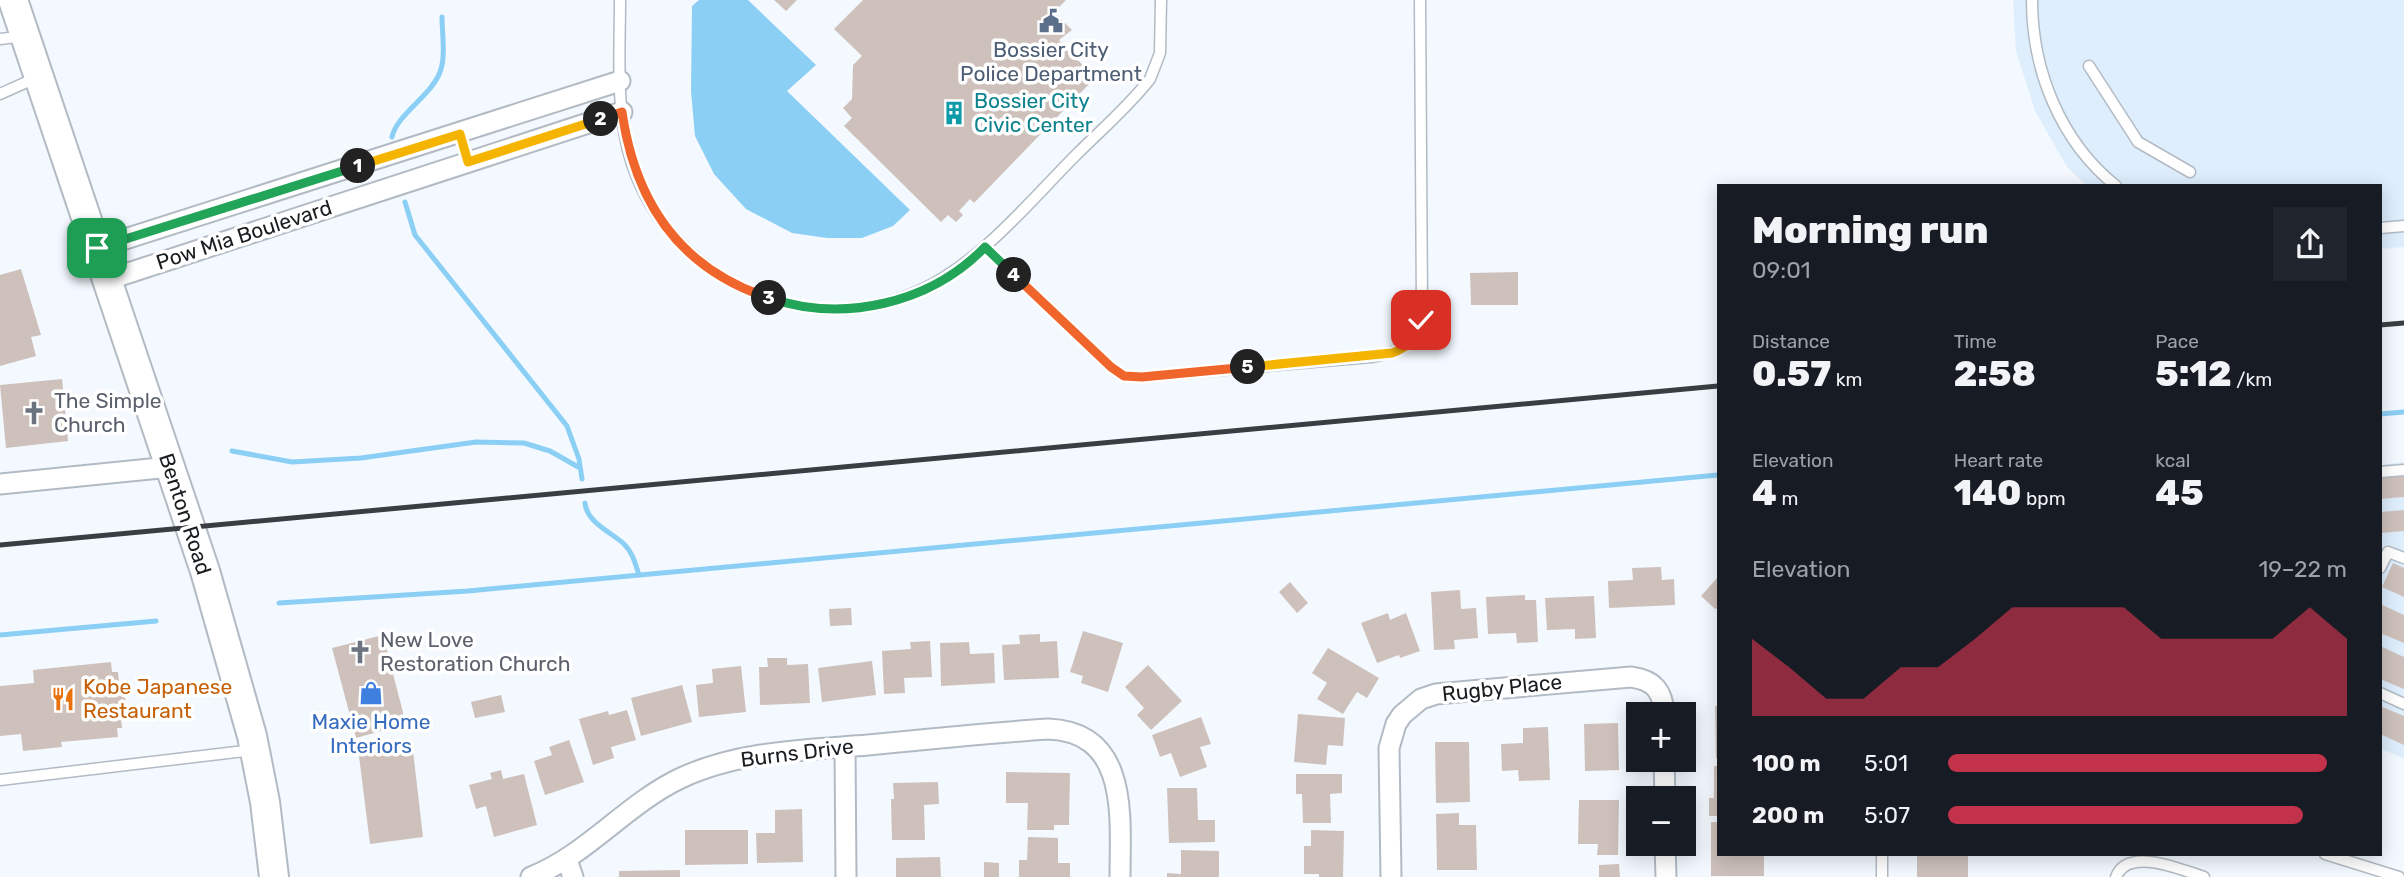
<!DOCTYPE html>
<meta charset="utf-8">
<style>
body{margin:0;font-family:Rubik,sans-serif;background:#20242c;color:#f1f3f6;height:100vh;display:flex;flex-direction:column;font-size:26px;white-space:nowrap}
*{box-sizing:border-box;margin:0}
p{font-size:23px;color:#9ea1a6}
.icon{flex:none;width:38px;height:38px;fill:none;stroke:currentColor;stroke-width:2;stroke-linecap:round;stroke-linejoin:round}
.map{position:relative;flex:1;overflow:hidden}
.panel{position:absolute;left:1717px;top:184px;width:665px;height:672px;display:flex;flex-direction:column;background:#171b24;border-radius:0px;box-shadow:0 4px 18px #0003}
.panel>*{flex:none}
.buttons{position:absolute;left:1626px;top:702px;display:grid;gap:14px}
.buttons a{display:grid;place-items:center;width:70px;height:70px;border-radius:0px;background:#171b24;box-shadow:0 4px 18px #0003;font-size:35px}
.pin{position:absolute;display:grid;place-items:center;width:60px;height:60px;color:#fff;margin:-30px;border-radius:14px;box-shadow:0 4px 10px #0006}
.km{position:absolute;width:35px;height:35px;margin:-18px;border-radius:50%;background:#222;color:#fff;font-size:19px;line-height:35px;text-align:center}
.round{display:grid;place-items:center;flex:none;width:74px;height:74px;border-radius:0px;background:#20242c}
.headline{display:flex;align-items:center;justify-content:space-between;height:119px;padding:0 35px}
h1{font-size:38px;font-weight:800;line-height:52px}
.stats{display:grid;grid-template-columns:repeat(3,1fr);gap:10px;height:119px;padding:7px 35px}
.stats div{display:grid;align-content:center}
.stats b{font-size:35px;font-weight:800}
.stats small{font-size:19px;font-weight:400}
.stats p{font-size:19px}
.chart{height:196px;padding:14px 35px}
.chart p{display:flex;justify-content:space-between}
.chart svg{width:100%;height:126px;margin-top:7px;fill:#c2324a;opacity:.7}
ul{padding:0 35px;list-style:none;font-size:23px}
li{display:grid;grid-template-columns:112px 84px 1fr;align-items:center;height:52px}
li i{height:18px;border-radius:9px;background:#c2324a}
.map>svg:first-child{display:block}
.built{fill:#deeefd}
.water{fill:#8ccff5}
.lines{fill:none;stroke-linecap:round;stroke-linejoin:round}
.stream{stroke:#8ccff5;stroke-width:5}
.building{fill:#cec1bc}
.service-casing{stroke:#b2bbc4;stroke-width:13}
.minor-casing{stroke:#b2bbc4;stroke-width:23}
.secondary-casing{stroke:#b2bbc4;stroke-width:32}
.service{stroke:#fff;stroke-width:10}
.minor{stroke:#fff;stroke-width:19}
.secondary{stroke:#fff;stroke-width:28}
.rail{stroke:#3a3e42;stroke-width:5}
.split-1-casing{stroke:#fff;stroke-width:14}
.split-2-casing{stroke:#fff;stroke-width:14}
.split-3-casing{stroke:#fff;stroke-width:14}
.split-4-casing{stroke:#fff;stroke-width:14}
.split-5-casing{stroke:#fff;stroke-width:14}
.split-6-casing{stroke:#fff;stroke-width:14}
.split-1{stroke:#22a559;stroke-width:9}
.split-2{stroke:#f5b400;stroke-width:9}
.split-3{stroke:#f0652b;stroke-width:9}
.split-4{stroke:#22a559;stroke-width:9}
.split-5{stroke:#f0652b;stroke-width:9}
.split-6{stroke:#f5b400;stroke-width:9}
.labels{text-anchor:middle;stroke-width:7;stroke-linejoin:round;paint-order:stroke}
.service-label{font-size:21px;fill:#4e5e75;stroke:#fff}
.culture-label{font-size:21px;fill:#0d838f;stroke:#fff;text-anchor:start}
.street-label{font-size:21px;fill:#191d20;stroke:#fff}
.worship-label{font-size:21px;fill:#5b616d;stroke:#fff;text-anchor:start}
.food-label{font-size:21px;fill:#c56008;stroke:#fff;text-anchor:start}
.shop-label{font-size:21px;fill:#366cbe;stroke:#fff}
</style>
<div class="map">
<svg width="2404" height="877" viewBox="0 0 2404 877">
<rect width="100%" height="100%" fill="#f3f9ff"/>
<path class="built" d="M2013,0H2404V247L2380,249V186L2086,185L2067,167L2035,111L2016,51Z
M2404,462V759L2380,748V465Z"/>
<path class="water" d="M699,0H748L816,65L787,91L910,210L893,226L862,238H827L792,233L746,209L714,174L695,136L691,91L692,6Z"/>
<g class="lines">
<path class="stream" d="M392,137C397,114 431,96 440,72C446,57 442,33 442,17
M405,202L415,235L567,426L579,459L582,479
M2380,414L2404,412
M232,451L292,462L361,458L476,442L524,443L550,451L580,468
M585,503C587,523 611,532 624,544C633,553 635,563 639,575
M279,603L468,591L1718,475
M0,635L156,621"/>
</g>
<path class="building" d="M774,0H797L786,11Z
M863,0H1066L1054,12L1072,30L1059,40L1095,78L974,203L970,199L959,211L963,215L956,222L948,215L941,222L844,126L852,118L843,108L852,99L853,65L862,56L834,29Z
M21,269L41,335L31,337L36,356L0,366V275Z
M1518,272V305H1471L1470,273Z
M62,379L68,441L6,448L0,385Z
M2404,476V497L2380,499V478Z
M2404,510V531L2380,533V512Z
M2393,563L2404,568V597L2382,587Z
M1661,567L1662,580L1674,579L1675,605L1609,608L1608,581L1633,580L1632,568Z
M1718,577V608L1715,609L1701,596Z
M1290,582L1308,603L1297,613L1279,592Z
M1460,590L1461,609L1476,608L1478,638L1454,640L1455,649L1434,650L1431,592Z
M1525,595V600H1536L1538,642L1517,643L1516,633L1488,634L1486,597Z
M1594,596L1596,638L1575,639V629L1547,630L1545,598Z
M2380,604L2404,615V643L2380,633Z
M851,608L852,625L830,626L829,609Z
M1388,613L1390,620L1406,613L1420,651L1400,658L1399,655L1377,663L1361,623Z
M1083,631L1123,643L1108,692L1081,683L1083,676L1070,672Z
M1040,634V642L1057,641L1059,678L1004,680L1002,645L1020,644L1019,635Z
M383,635L406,724L356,738L332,648Z
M930,641L932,677L904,678L905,693L884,694L882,651L911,649L910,642Z
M969,642L970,654L994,653L995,683L941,686L940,643Z
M2380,646L2404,657V689L2380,679Z
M1328,648L1379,678L1367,698L1357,692L1343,714L1317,699L1327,683L1312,673Z
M767,658H787V665L808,664L810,703L760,705L759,667H768Z
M872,661L876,695L822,702L818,668Z
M111,662L112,672H118L120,691H125L126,707L120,708L122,728H117L118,737L61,742L62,747L23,751L21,734L0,736V686L34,683L33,670Z
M1148,665L1182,701L1151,730L1137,715L1144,708L1125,687Z
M741,666L746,712L699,717L696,685L713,683L712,669Z
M682,685L692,722L641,736L631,698Z
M501,695L505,712L475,718L471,702Z
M1715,706H1718V758H1716Z
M2380,706L2404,716V745L2380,734Z
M627,710L636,740L611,747L614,758L593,765L579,719L608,711L609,715Z
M1298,714L1345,718L1343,746L1328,745L1326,765L1294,762Z
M1201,717L1211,744L1200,747L1207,767L1180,777L1171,753L1160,757L1152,735Z
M1618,723L1619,770L1585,771L1584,724Z
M1548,727L1550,780L1519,781L1518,770L1502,771L1501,744L1523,743V728Z
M569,740L584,782L545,795L534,761L552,755L549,747Z
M412,742L423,837L370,844L358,748Z
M1435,742H1469L1470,802L1436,803Z
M1714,766H1718V816H1709V798H1714Z
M501,770L503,779L524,774L537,825L494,837L486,806L476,809L469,785L492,779L490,773Z
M1006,772L1070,773L1069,825H1054V830H1027L1028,803H1006Z
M1296,774H1342V793L1330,794L1331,823H1303L1302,794H1296Z
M938,782L939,804L924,805L925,840H892L891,799H894L893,783Z
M1167,788H1197L1198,820H1215V842L1169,843Z
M1579,800H1619L1618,855H1597L1598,844H1578Z
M802,809L803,862L757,863L756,833H775V810Z
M1459,813V825H1476L1477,870H1437L1436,814Z
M1711,822H1718V854H1764V876H1711Z
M685,830H748V864L685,865Z
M1311,830L1344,831L1343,877H1319V874H1304V846H1311Z
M1028,837L1058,838V863H1070V877H1019V860H1027Z
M1181,850L1219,851V877H1167V873L1181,874Z
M1917,854H1968V877H1917Z
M940,857L941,877H896V858Z
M984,862L999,863V877H984Z
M1619,864L1620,877H1599V865Z
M680,870V877H619V871Z"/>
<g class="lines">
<g class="service-casing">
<path id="service" d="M620,0C620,54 615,112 632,164C671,281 808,343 921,290C981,262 1030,201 1076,155C1101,130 1129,106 1150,79L1160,53L1161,0
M2032,0C2032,70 2060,141 2116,186
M0,39L24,36
M2089,66L2138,142L2190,172
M0,94L38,77
M460,134L468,162
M2380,228L2404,226
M985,247L1111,367L1124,376L1142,377L1371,357C1402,351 1419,346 1422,311L1420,0
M2380,472L2404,470
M2380,568L2388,552L2404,558
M2380,693L2404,704
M0,780L253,750
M1882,854V877
M2325,854L2399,877
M2116,877C2128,846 2182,870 2204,877"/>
</g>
<g class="minor-casing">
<path id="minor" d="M97,248L620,81
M107,280L622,112
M0,484L170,467
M845,747L846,877
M1664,760L1665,798
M1665,844L1666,877
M567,860L573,877
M531,877C587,855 626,804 681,778C739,751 806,750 868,745C928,739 988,733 1048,729C1130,732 1120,818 1120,877
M1391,877L1389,748L1396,724L1402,715L1421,699L1436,694L1631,677C1654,680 1663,691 1664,714"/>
</g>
<g class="secondary-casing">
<path id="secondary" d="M13,0L205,571L252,736L265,802L274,877"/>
</g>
<use href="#service" class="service"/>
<use href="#minor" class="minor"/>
<use href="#secondary" class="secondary"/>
<path class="rail" d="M2380,325L2404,323
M0,545L1718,386"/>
</g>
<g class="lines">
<g class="split-1-casing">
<path id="split-1" d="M97,248L358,166"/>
</g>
<g class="split-2-casing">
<path id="split-2" d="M358,166L460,134L468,162L601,119"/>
</g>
<g class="split-3-casing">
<path id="split-3" d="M601,119L622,112C635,202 680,269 769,298"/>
</g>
<g class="split-4-casing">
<path id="split-4" d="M769,298C843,323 930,304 985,247L1014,275"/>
</g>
<g class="split-5-casing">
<path id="split-5" d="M1014,275L1111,367L1124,376L1142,377L1248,367"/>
</g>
<g class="split-6-casing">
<path id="split-6" d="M1248,367L1392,353C1409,347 1417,337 1421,320"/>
</g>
<use href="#split-1" class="split-1"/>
<use href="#split-2" class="split-2"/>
<use href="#split-3" class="split-3"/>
<use href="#split-4" class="split-4"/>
<use href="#split-5" class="split-5"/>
<use href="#split-6" class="split-6"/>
</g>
<defs>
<g id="civic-bare" transform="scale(1.89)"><path d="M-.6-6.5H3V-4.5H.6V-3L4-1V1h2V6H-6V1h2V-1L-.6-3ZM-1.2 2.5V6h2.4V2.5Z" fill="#5c6f8a" stroke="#fff" stroke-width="2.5" paint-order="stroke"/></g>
<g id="building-bare" transform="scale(1.89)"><path d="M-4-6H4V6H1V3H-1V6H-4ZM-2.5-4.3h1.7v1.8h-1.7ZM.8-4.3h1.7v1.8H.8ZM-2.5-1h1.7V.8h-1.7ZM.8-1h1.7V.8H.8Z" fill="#0f9aa8" stroke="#fff" stroke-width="2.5" paint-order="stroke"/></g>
<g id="church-bare" transform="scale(1.89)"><path d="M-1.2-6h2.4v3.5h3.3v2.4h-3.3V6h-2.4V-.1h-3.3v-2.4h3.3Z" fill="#6b7280" stroke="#fff" stroke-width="2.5" paint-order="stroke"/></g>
<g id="shop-bare" transform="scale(1.89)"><path d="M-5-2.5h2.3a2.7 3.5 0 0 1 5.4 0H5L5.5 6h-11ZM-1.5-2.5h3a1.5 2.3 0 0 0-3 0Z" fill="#3f7fe0" stroke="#fff" stroke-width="2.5" paint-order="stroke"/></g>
<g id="restaurant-bare" transform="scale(1.89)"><path d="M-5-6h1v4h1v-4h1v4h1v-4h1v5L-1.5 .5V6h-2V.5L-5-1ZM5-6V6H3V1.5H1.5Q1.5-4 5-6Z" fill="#e8710a" stroke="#fff" stroke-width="2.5" paint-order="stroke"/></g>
</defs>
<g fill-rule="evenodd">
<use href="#civic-bare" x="1051" y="21"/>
<use href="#building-bare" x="954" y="113"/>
<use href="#church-bare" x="34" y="413"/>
<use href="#church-bare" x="360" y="652"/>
<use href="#shop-bare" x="371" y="693"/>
<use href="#restaurant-bare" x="63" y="699"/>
</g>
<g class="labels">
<g class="service-label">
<text x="1051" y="57">Bossier City<tspan x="1051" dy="24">Police Department</tspan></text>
</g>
<g class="culture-label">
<text x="974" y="108">Bossier City<tspan x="974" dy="24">Civic Center</tspan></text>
</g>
<g class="street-label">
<text transform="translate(244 235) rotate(-18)" y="7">Pow Mia Boulevard</text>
<text transform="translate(185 514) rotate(72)" y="7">Benton Road</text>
<text transform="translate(1502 688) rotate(-6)" y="7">Rugby Place</text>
<text transform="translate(797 753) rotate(-7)" y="7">Burns Drive</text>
</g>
<g class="worship-label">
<text x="54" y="408">The Simple<tspan x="54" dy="24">Church</tspan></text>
<text x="380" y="647">New Love<tspan x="380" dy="24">Restoration Church</tspan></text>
</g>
<g class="food-label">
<text x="83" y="694">Kobe Japanese<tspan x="83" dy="24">Restaurant</tspan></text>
</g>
<g class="shop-label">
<text x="371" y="729">Maxie Home<tspan x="371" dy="24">Interiors</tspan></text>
</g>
</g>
</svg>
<div class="buttons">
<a>+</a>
<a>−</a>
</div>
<div class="pin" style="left:97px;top:248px;background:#1e9e55"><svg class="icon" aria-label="arrive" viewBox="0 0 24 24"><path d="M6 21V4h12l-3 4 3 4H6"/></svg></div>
<div class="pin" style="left:1421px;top:320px;background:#d93025"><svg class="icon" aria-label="check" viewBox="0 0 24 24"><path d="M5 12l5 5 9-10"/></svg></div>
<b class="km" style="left:358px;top:166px">1</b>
<b class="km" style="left:601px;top:119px">2</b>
<b class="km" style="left:769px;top:298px">3</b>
<b class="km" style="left:1014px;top:275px">4</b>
<b class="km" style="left:1248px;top:367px">5</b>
<section class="panel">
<div class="headline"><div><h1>Morning run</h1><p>09:01</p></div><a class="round"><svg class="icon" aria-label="share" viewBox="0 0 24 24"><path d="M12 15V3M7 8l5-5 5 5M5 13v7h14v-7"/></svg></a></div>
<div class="stats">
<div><p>Distance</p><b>0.57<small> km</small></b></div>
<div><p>Time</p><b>2:58</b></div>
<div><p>Pace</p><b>5:12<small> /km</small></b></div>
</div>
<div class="stats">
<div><p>Elevation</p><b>4<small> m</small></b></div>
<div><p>Heart rate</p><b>140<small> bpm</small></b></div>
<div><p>kcal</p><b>45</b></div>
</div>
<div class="chart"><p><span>Elevation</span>19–22 m</p>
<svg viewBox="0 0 160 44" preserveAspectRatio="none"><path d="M0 44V17L10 27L20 38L30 38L40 27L50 27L60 17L70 6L80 6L90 6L100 6L110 17L120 17L130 17L140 17L150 6L160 17V44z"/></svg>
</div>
<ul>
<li><b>100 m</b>5:01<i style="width:95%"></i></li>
<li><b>200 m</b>5:07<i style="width:89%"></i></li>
</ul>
</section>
</div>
